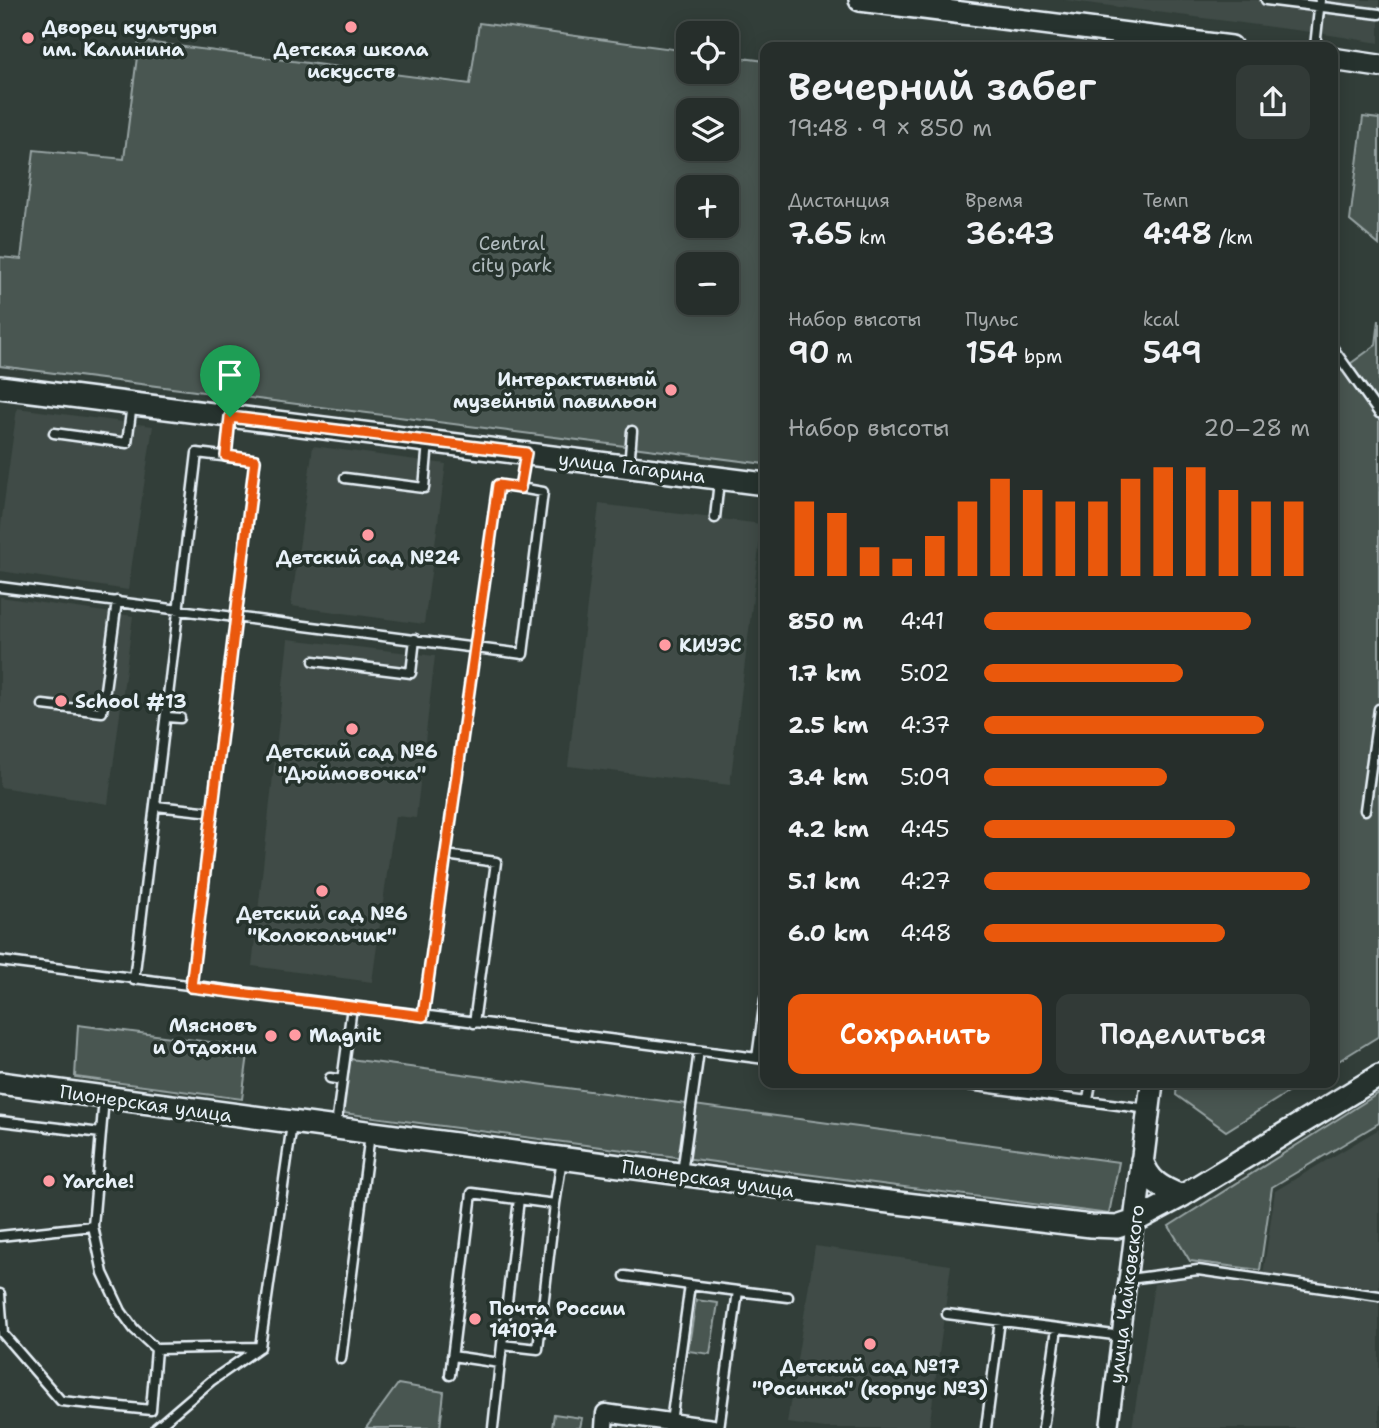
<!DOCTYPE html>
<html lang="ru">
<meta charset="utf-8">
<style>
body{margin:0;font-family:"Shantell Sans",sans-serif;background:#323a37;color:#f1f3f6;height:100vh;display:flex;flex-direction:column;font-size:26px;white-space:nowrap}
*{box-sizing:border-box;margin:0}
p{font-size:23px;color:#a4a8a9}
.icon{flex:none;width:38px;height:38px;fill:none;stroke:currentColor;stroke-width:2;stroke-linecap:round;stroke-linejoin:round}
.map{position:relative;flex:1;overflow:hidden}
.sheet{position:absolute;left:760px;top:42px;width:578px;height:1046px;display:flex;flex-direction:column;background:#262e2b;border-radius:14px;box-shadow:0 4px 18px #0003,0 0 0 2px #424a47}
.sheet>*{flex:none}
.fabs{position:absolute;left:676px;top:21px;display:grid;gap:14px}
.fabs a{display:grid;place-items:center;width:63px;height:63px;border-radius:14px;background:#262e2b;box-shadow:0 4px 18px #0003,0 0 0 2px #424a47;font-size:35px}
.pin{position:absolute;display:grid;place-items:center;width:60px;height:60px;color:#fff;margin:-72px -30px;border-radius:50% 50% 50% 0;rotate:-45deg;box-shadow:0 0 7px #0007}
.pin .icon{rotate:45deg}
.round{display:grid;place-items:center;flex:none;width:74px;height:74px;border-radius:14px;background:#323a37}
.summary{display:flex;align-items:center;justify-content:space-between;height:119px;padding:0 28px}
h1{font-size:38px;font-weight:600;line-height:52px}
.metrics{display:grid;grid-template-columns:repeat(3,1fr);gap:10px;height:119px;padding:7px 28px}
.metrics div{display:grid;align-content:center}
.metrics b{font-size:30px;font-weight:600}
.metrics small{font-size:19px;font-weight:400}
.metrics p{font-size:19px}
.chart{height:196px;padding:14px 28px}
.chart p{display:flex;justify-content:space-between}
.chart svg{width:100%;height:126px;margin-top:7px;stroke:#ea580c;stroke-width:6}
.primary-button{display:flex;gap:14px;margin-top:auto;padding:14px 28px}
.primary-button a{flex:1;height:80px;border-radius:14px;background:#ea580c;color:#fff;font-size:28px;font-weight:600;line-height:80px;text-align:center}
.primary-button a+a{background:#323a37;color:#f1f3f6}
ul{padding:0 28px;list-style:none;font-size:23px}
li{display:grid;grid-template-columns:112px 84px 1fr;align-items:center;height:52px}
li i{height:18px;border-radius:9px;background:#ea580c}
.map>svg:first-child{display:block}
.built{fill:#3f4b46}
.green{fill:#495651;stroke:#98a4a4;stroke-width:2;fill-rule:evenodd}
.lines{fill:none;stroke-linecap:round;stroke-linejoin:round}
.lane-casing{stroke:#e8f1f8;stroke-width:13}
.street-casing{stroke:#e8f1f8;stroke-width:21}
.secondary-casing{stroke:#e8f1f8;stroke-width:26}
.lane{stroke:#26332d;stroke-width:8}
.street{stroke:#26332d;stroke-width:16}
.secondary{stroke:#26332d;stroke-width:21}
.route-casing{stroke:#fff;stroke-width:14}
.route{stroke:#ea580c;stroke-width:9}
.poi-dot{fill:#ff9aa2;stroke:#26332d;stroke-width:2.5}
.labels{text-anchor:middle;stroke-width:7;stroke-linejoin:round;paint-order:stroke}
.poi-label{font-size:19px;font-weight:bold;fill:#e8f1f8;stroke:#26332d;text-anchor:start}
.park-label{font-size:19px;fill:#b0bbbe;stroke:#26332d}
.street-label{font-size:19px;fill:#e8f1f8;stroke:#26332d}
</style>
<div class="map">
<svg width="1379" height="1428" viewBox="0 0 1379 1428">
<rect width="100%" height="100%" fill="#323e39"/>
<filter id="ink" filterUnits="userSpaceOnUse"><feTurbulence type="fractalNoise" baseFrequency=".0143" numOctaves="2"/><feDisplacementMap in="SourceGraphic" scale="14" xChannelSelector="R" yChannelSelector="G"/><feConvolveMatrix kernelMatrix="1 2 1 2 8 2 1 2 1" color-interpolation-filters="sRGB"/></filter>
<g filter="url(#ink)">
<path class="built" d="M1064,0H1379V43L1318,33Z
M17,408L153,426L128,590L0,571V532Z
M313,446L446,464L424,624L291,606Z
M599,504L762,524L730,785L568,766Z
M0,597L133,616L108,804L0,787Z
M288,639L435,656L416,818L395,816L372,982L252,966Z
M1379,1129V1292L1263,1275L1275,1191Z
M815,1246L951,1265L929,1428H825L787,1423Z
M1197,1274L1379,1301V1428H1132L1154,1284Z"/>
<path class="green" d="M479,23L688,51V72H726V56L765,61V464L0,366V257L21,259L34,150L124,159L139,41L470,84ZM688,110H726V149H688ZM688,187H726V226H688ZM688,264H726V303H688Z
M1363,117L1379,119V245L1350,221Z
M1379,320V1036L1332,1065V377L1376,345Z
M78,1025L249,1047L242,1099L75,1077Z
M350,1059L1119,1162L1109,1214L343,1113Z
M1177,1083H1303L1226,1131L1176,1095Z
M1379,1093V1123L1272,1187L1260,1270L1190,1261L1169,1226Z
M696,1300L718,1303L710,1354L688,1351Z
M398,1384L444,1392L440,1428H366Z
M554,1414L582,1418L580,1428H552Z"/>
<g class="lines">
<g class="lane-casing">
<path id="lane" d="M1266,0L1379,14
M1315,47L1320,0
M1332,347L1379,413
M54,433L127,443L132,404
M226,456L230,417
M629,467L632,431
M345,478L424,488L428,442
M715,518L719,481
M0,587L523,654L543,492L520,488
M314,661L411,673L415,639
M43,705L102,712L117,601
M167,717L180,718
M156,806L212,812
M1365,810L1379,709
M446,855L496,862L474,1023
M0,961L765,1059
M134,980L197,453L255,460L191,987
M423,1016L498,485L520,488L526,455
M757,1058L765,999
M330,1078L342,1080
M954,1083L1148,1109
M1088,1100L1091,1083
M0,1121L101,1133
M336,1126L352,1007
M682,1173L699,1051
M0,1236L93,1226
M625,1276L690,1285
M1129,1279L1198,1270L1379,1296
M738,1291L788,1297
M0,1294L3,1334L61,1401L151,1410L156,1349L134,1329L121,1311L103,1273L93,1226L104,1098
M947,1314L1122,1336
M502,1345L519,1199
M156,1349L260,1347
M452,1356L500,1363L502,1345L538,1349L555,1204
M341,1359L370,1134
M450,1375L472,1193L555,1204L562,1159
M671,1422L690,1285L738,1291L719,1428
M156,1428L211,1381L260,1347L292,1124
M493,1428L500,1363
M986,1428L1000,1320
M1043,1428L1057,1328"/>
</g>
<g class="street-casing">
<path id="street" d="M604,1428L605,1413L713,1428
M1109,1428L1135,1221"/>
</g>
<g class="secondary-casing">
<path id="secondary" d="M860,0L1231,47
M1332,59L1379,66
M0,387L765,484
M0,1083L881,1201L1091,1226L1117,1227L1135,1221L1182,1196L1379,1076
M1142,1160C1149,1181 1161,1188 1182,1196
M1135,1221L1152,1083"/>
</g>
<use href="#lane" class="lane"/>
<use href="#street" class="street"/>
<use href="#secondary" class="secondary"/>
</g>
</g>
<g class="lines" filter="url(#ink)">
<g class="route-casing">
<path id="route" d="M230,417L526,453L520,488L498,485L423,1016L191,987L255,460L226,456Z"/>
</g>
<use href="#route" class="route"/>
</g>
<g class="poi-dot">
<circle cx="351" cy="27" r="7"/>
<circle cx="28" cy="38" r="7"/>
<circle cx="671" cy="390" r="7"/>
<circle cx="368" cy="535" r="7"/>
<circle cx="665" cy="645" r="7"/>
<circle cx="61" cy="701" r="7"/>
<circle cx="352" cy="729" r="7"/>
<circle cx="322" cy="891" r="7"/>
<circle cx="295" cy="1035" r="7"/>
<circle cx="271" cy="1036" r="7"/>
<circle cx="49" cy="1181" r="7"/>
<circle cx="475" cy="1319" r="7"/>
<circle cx="870" cy="1344" r="7"/>
</g>
<g class="labels">
<g class="poi-label">
<text x="42" y="34">Дворец культуры<tspan x="42" dy="22">им. Калинина</tspan></text>
<text x="351" y="56" text-anchor="middle">Детская школа<tspan x="351" dy="22">искусств</tspan></text>
<text x="657" y="386" text-anchor="end">Интерактивный<tspan x="657" dy="22">музейный павильон</tspan></text>
<text x="368" y="564" text-anchor="middle">Детский сад №24</text>
<text x="679" y="652">КИУЭС</text>
<text x="75" y="708">School #13</text>
<text x="352" y="758" text-anchor="middle">Детский сад №6<tspan x="352" dy="22">"Дюймовочка"</tspan></text>
<text x="322" y="920" text-anchor="middle">Детский сад №6<tspan x="322" dy="22">"Колокольчик"</tspan></text>
<text x="257" y="1032" text-anchor="end">Мясновъ<tspan x="257" dy="22">и Отдохни</tspan></text>
<text x="309" y="1042">Magnit</text>
<text x="63" y="1188">Yarche!</text>
<text x="489" y="1315">Почта России<tspan x="489" dy="22">141074</tspan></text>
<text x="870" y="1373" text-anchor="middle">Детский сад №17<tspan x="870" dy="22">"Росинка" (корпус №3)</tspan></text>
</g>
<g class="park-label">
<text x="512" y="250">Central<tspan x="512" dy="22">city park</tspan></text>
</g>
<g class="street-label">
<text transform="translate(632 467) rotate(7)" y="7">улица Гагарина</text>
<text transform="translate(146 1103) rotate(8)" y="7">Пионерская улица</text>
<text transform="translate(708 1178) rotate(8)" y="7">Пионерская улица</text>
<text transform="translate(1126 1294) rotate(-83)" y="7">улица Чайковского</text>
</g>
</g>
</svg>
<div class="fabs">
<a><svg class="icon" aria-label="locate" viewBox="0 0 24 24"><circle cx="12" cy="12" r="6"/><path d="M12 2v4M12 18v4M2 12h4M18 12h4"/></svg></a>
<a><svg class="icon" aria-label="layers" viewBox="0 0 24 24"><path d="M12 4l9 5-9 5-9-5zM3 14l9 5 9-5"/></svg></a>
<a>+</a>
<a>−</a>
</div>
<div class="pin" style="left:230px;top:417px;background:#1e9e55"><svg class="icon" aria-label="arrive" viewBox="0 0 24 24"><path d="M6 21V4h12l-3 4 3 4H6"/></svg></div>
<section class="sheet">
<div class="summary"><div><h1>Вечерний забег</h1><p>19:48 · 9 × 850 m</p></div><a class="round"><svg class="icon" aria-label="share" viewBox="0 0 24 24"><path d="M12 15V3M7 8l5-5 5 5M5 13v7h14v-7"/></svg></a></div>
<div class="metrics">
<div><p>Дистанция</p><b>7.65<small> km</small></b></div>
<div><p>Время</p><b>36:43</b></div>
<div><p>Темп</p><b>4:48<small> /km</small></b></div>
</div>
<div class="metrics">
<div><p>Набор высоты</p><b>90<small> m</small></b></div>
<div><p>Пульс</p><b>154<small> bpm</small></b></div>
<div><p>kcal</p><b>549</b></div>
</div>
<div class="chart"><p><span>Набор высоты</span>20–28 m</p>
<svg viewBox="0 0 160 44" preserveAspectRatio="none"><path d="M5 44V18M15 44V22M25 44V34M35 44V38M45 44V30M55 44V18M65 44V10M75 44V14M85 44V18M95 44V18M105 44V10M115 44V6M125 44V6M135 44V14M145 44V18M155 44V18"/></svg>
</div>
<ul>
<li><b>850 m</b>4:41<i style="width:82%"></i></li>
<li><b>1.7 km</b>5:02<i style="width:61%"></i></li>
<li><b>2.5 km</b>4:37<i style="width:86%"></i></li>
<li><b>3.4 km</b>5:09<i style="width:56%"></i></li>
<li><b>4.2 km</b>4:45<i style="width:77%"></i></li>
<li><b>5.1 km</b>4:27<i style="width:100%"></i></li>
<li><b>6.0 km</b>4:48<i style="width:74%"></i></li>
</ul>
<div class="primary-button"><a>Сохранить</a><a>Поделиться</a></div>
</section>
</div>
